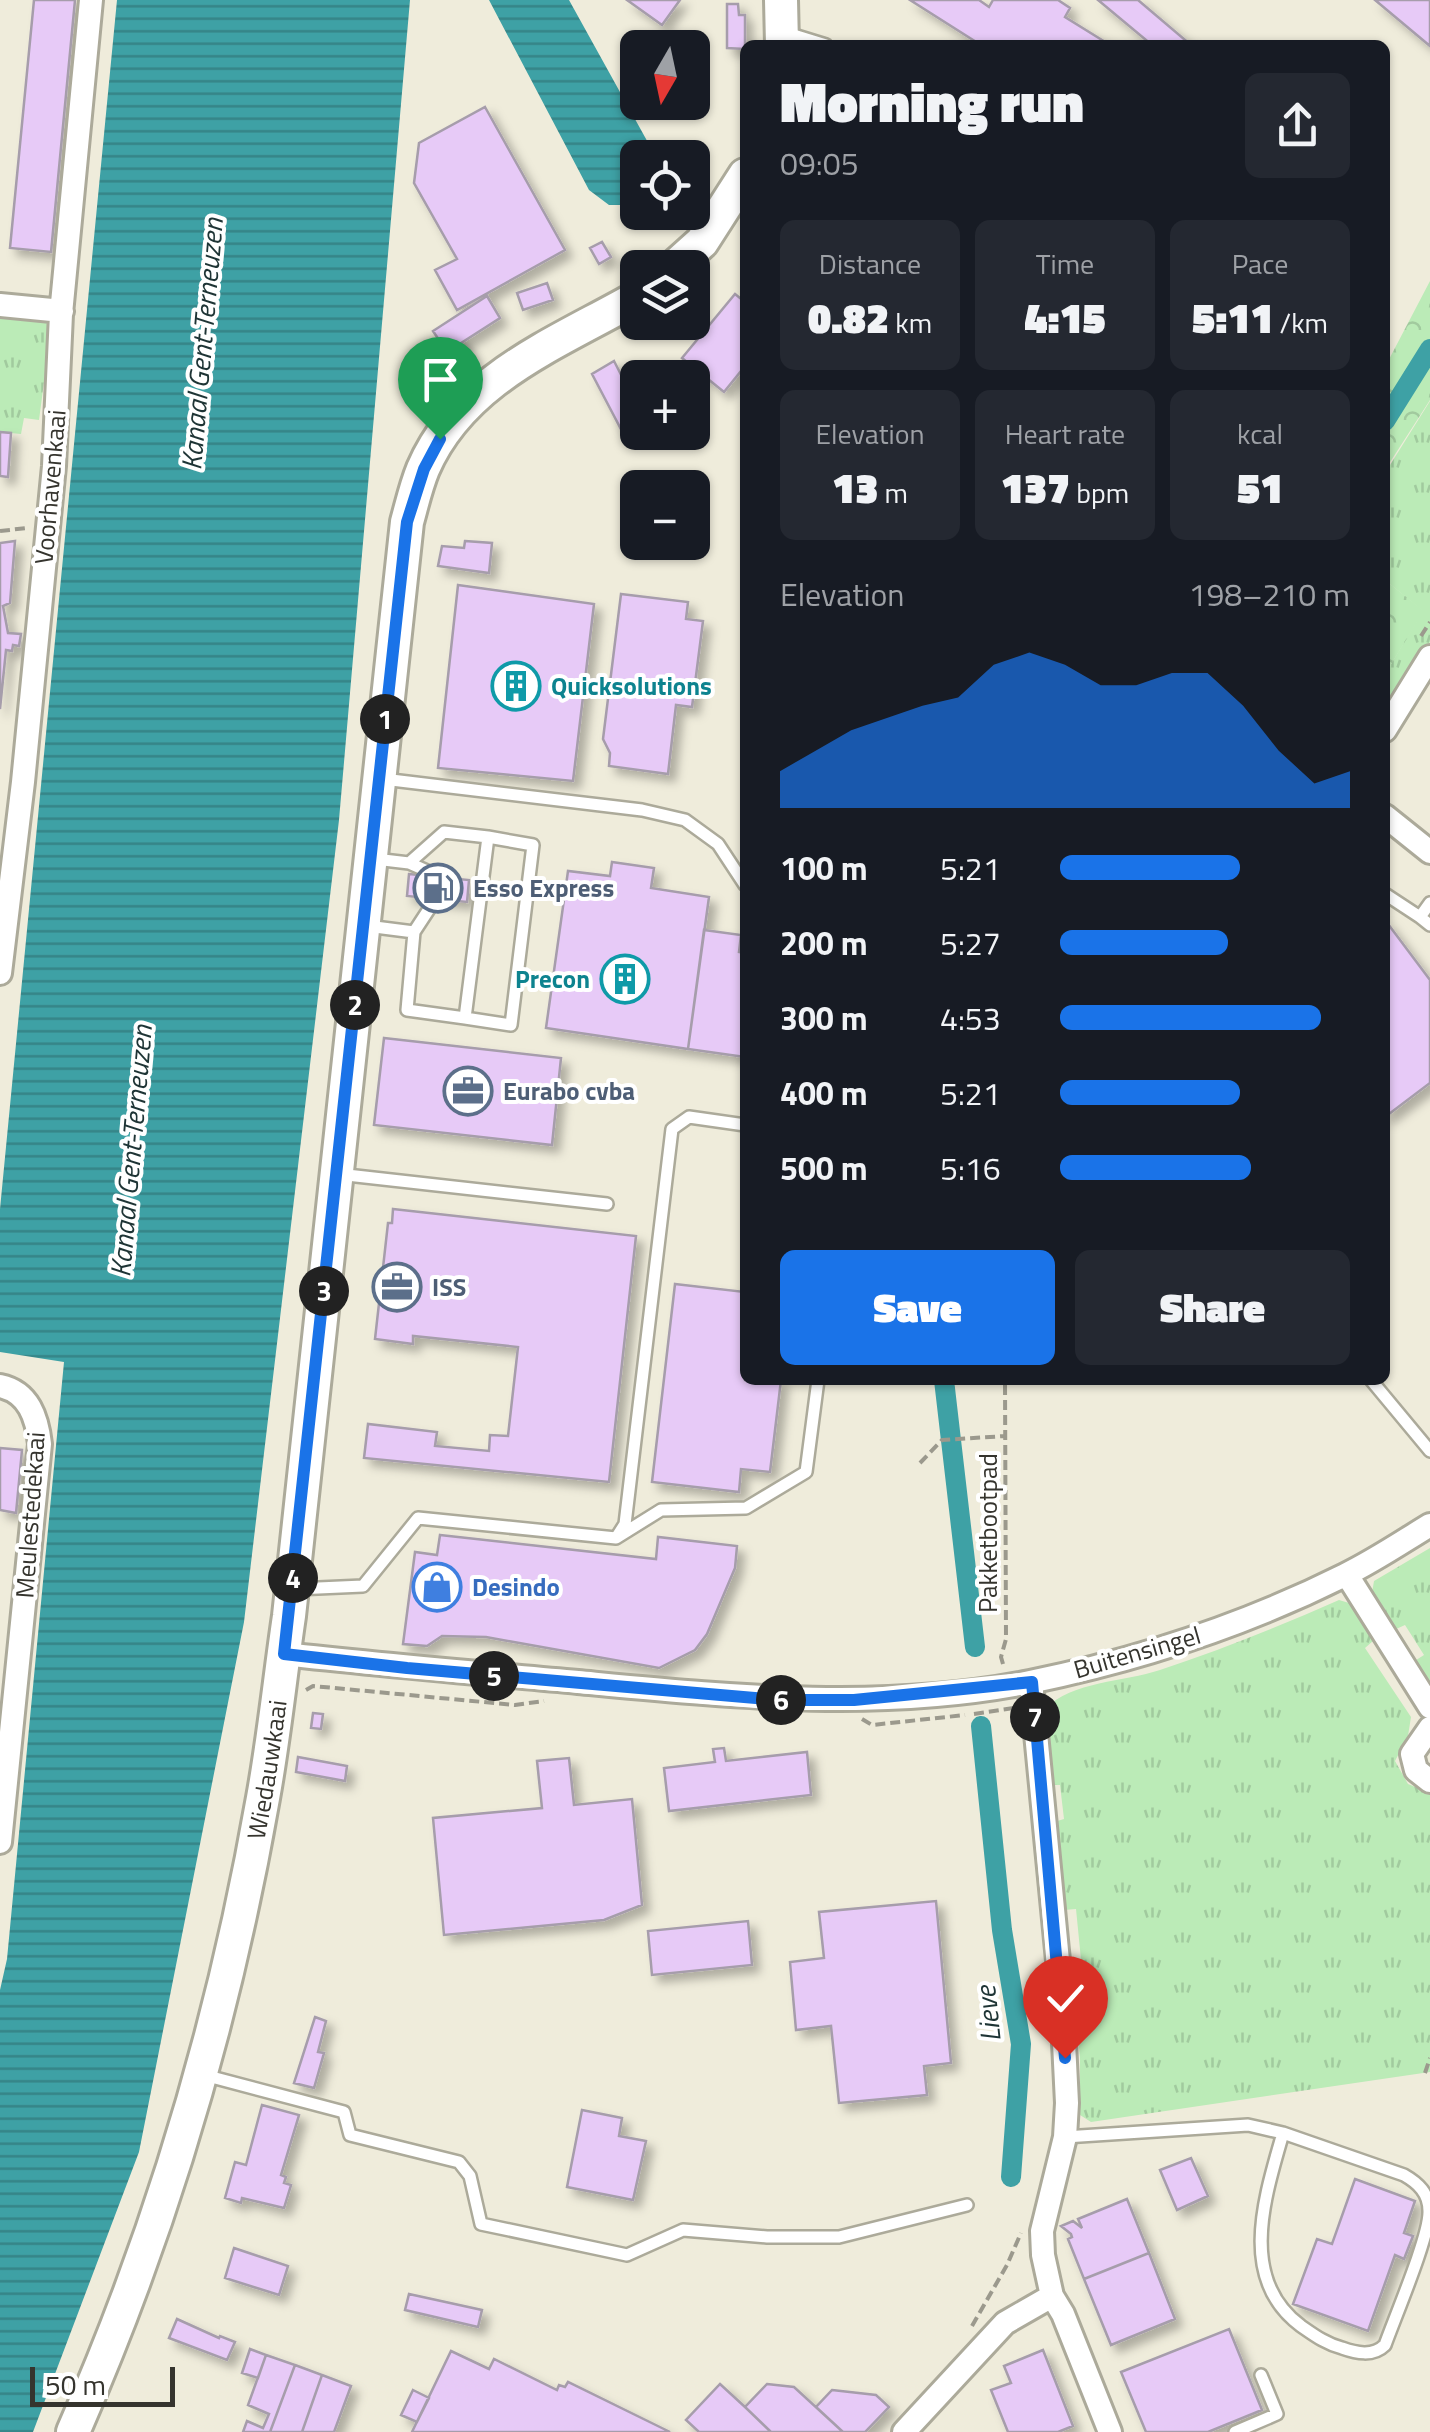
<!DOCTYPE html>
<meta charset="utf-8">
<style>
body{margin:0;font-family:"Titillium Web",sans-serif;background:#242831;color:#f1f3f6;height:100vh;display:flex;flex-direction:column;font-size:38px;white-space:nowrap}
*{box-sizing:border-box;margin:0}
p{font-size:32px;color:#9ea1a6}
.icon{flex:none;width:55px;height:55px;fill:none;stroke:currentColor;stroke-width:2;stroke-linecap:round;stroke-linejoin:round}
.map{position:relative;flex:1;overflow:hidden}
.panel{position:absolute;left:740px;top:40px;width:650px;height:1345px;display:flex;flex-direction:column;background:#171b24;border-radius:15px;box-shadow:0 2px 8px #0004}
.panel>*{flex:none}
.needle{width:65px;rotate:189deg}
.tools{position:absolute;left:620px;top:30px;display:grid;gap:20px}
.tools a{display:grid;place-items:center;width:90px;height:90px;border-radius:15px;background:#171b24;box-shadow:0 2px 8px #0004;font-size:50px}
.scale{position:absolute;left:30px;bottom:25px;width:145px;box-sizing:border-box;padding-left:10px;border:5px solid #35342e;border-top:0;font-size:28px;line-height:35px;white-space:nowrap;color:#35342e;-webkit-text-stroke:8px #fff;paint-order:stroke}
.pin{position:absolute;display:grid;place-items:center;width:85px;height:85px;color:#fff;margin:-102px -42px;border-radius:50% 50% 50% 0;rotate:-45deg;box-shadow:0 0 10px #0007}
.pin .icon{rotate:45deg}
.km{position:absolute;width:50px;height:50px;margin:-25px;border-radius:50%;background:#222;color:#fff;font-size:28px;line-height:50px;text-align:center}
.round{display:grid;place-items:center;flex:none;width:105px;height:105px;border-radius:15px;background:#242831}
.overview{display:flex;align-items:center;justify-content:space-between;height:170px;padding:0 40px}
h1{font-size:55px;font-weight:800;line-height:75px}
.figures{display:grid;grid-template-columns:repeat(3,1fr);gap:15px;height:170px;padding:10px 40px}
.figures div{display:grid;align-content:center;border-radius:15px;background:#242831;text-align:center}
.figures b{font-size:42px;font-weight:800}
.figures small{font-size:28px;font-weight:400}
.figures p{font-size:28px}
.chart{height:280px;padding:20px 40px}
.chart p{display:flex;justify-content:space-between}
.chart svg{width:100%;height:180px;margin-top:10px;fill:#1a73e8;opacity:.7}
.primary-button{display:flex;gap:20px;margin-top:auto;padding:20px 40px}
.primary-button a{flex:1;height:115px;border-radius:15px;background:#1a73e8;color:#fff;font-size:40px;font-weight:800;line-height:115px;text-align:center}
.primary-button a+a{background:#242831;color:#f1f3f6}
ul{padding:0 40px;list-style:none;font-size:32px}
li{display:grid;grid-template-columns:160px 120px 1fr;align-items:center;height:75px}
li i{height:25px;border-radius:12px;background:#1a73e8}
.map>svg:first-child{display:block}
.grass{fill:url(#grass-tufts)}
.forest{fill:url(#forest-crowns)}
.water{fill:url(#water-rules)}
.lines{fill:none;stroke-linecap:round;stroke-linejoin:round}
.canal{stroke:#3ea1a5;stroke-width:20}
.building{fill:#e7caf7;stroke:#a69dab;stroke-width:2.5;filter:url(#shadow)}
.service-casing{stroke:#acaa9a;stroke-width:16}
.minor-casing{stroke:#acaa9a;stroke-width:28}
.secondary-casing{stroke:#acaa9a;stroke-width:38}
.path{stroke:#9b998d;stroke-width:4;stroke-dasharray:10 5;stroke-linecap:butt}
.service{stroke:#fff;stroke-width:11}
.minor{stroke:#fff;stroke-width:22}
.secondary{stroke:#fff;stroke-width:32}
.route-casing{stroke:#fff;stroke-width:20}
.route{stroke:#1a73e8;stroke-width:12}
.labels{text-anchor:middle;stroke-width:8;stroke-linejoin:round;paint-order:stroke}
.street-label{font-size:25px;fill:#35342e;stroke:#fff}
.culture-label{font-size:25px;font-weight:bold;fill:#0d838f;stroke:#fff;text-anchor:start}
.service-label{font-size:25px;font-weight:bold;fill:#4e5e75;stroke:#fff;text-anchor:start}
.shop-label{font-size:25px;font-weight:bold;fill:#366cbe;stroke:#fff;text-anchor:start}
.water-label{font-size:28px;font-style:italic;fill:#1e3435;stroke:#fff}
</style>
<div class="map">
<svg width="1430" height="2432" viewBox="0 0 1430 2432">
<defs>
<pattern id="grass-tufts" width="24" height="20" patternUnits="userSpaceOnUse" patternTransform="scale(2.5)"><rect width="24" height="20" fill="#bbebb7"/><path d="M3 7l-1-3M5 7V3M7 7l1-3M15 17l-1-3M17 17v-4M19 17l1-3" fill="none" stroke="#a1ca9e"/></pattern>
<pattern id="forest-crowns" width="20" height="18" patternUnits="userSpaceOnUse" patternTransform="scale(2.5)"><rect width="20" height="18" fill="#bbebb7"/><path d="M2 6a3 3 0 1 1 6 0M12 15a3 3 0 1 1 6 0" fill="none" stroke="#a1ca9e"/></pattern>
<pattern id="water-rules" width="6" height="5" patternUnits="userSpaceOnUse" patternTransform="scale(2.5)"><rect width="6" height="5" fill="#3ea1a5"/><path d="M0 2.5h6" fill="none" stroke="#358487"/></pattern>
<filter id="shadow"><feDropShadow dx="7" dy="7" stdDeviation="5" flood-color="#0004"/></filter>
</defs>
<rect width="100%" height="100%" fill="#efecdb"/>
<path class="grass" d="M0,316L52,322L39,420L24,418L21,434L0,432Z
M1430,401V642L1385,715V674L1423,611L1385,580V473Z
M1430,1548V1689L1413,1662L1424,1655L1405,1625L1394,1630L1372,1593L1374,1581Z
M1339,1600L1349,1603L1373,1641L1365,1648L1411,1717L1408,1736L1395,1761L1408,1784L1430,1793V2072L1091,2122L1080,2115V2057L1071,1973L1082,1970L1076,1909L1064,1910L1054,1822L1064,1819L1060,1785H1051L1045,1709C1072,1681 1124,1682 1160,1670C1221,1650 1280,1626 1339,1600Z"/>
<path class="forest" d="M1430,281V400L1385,470V367Z
M1385,580L1424,611L1385,674Z"/>
<path class="water" d="M117,0H410L339,820L244,1622L139,2152L33,2432H0V1990L7,1959L64,1362L0,1352V1209Z
M489,0H569L656,157L638,158L637,205H609L589,190Z"/>
<g class="lines">
<path class="canal" d="M1385,421L1430,349
M944,1380L975,1647
M981,1726L1002,1930L1021,2044L1011,2177"/>
</g>
<path class="building" d="M34,0H75L51,252L10,248Z
M627,0H680L662,25Z
M910,0H979L989,7L993,0H1058L1070,8L1065,17L1110,45H981Z
M1098,0H1138L1191,45H1152Z
M1375,0H1430V46Z
M727,4H738L739,15H745V49L727,48Z
M485,107L565,250L457,310L435,270L457,259L414,183L419,143Z
M602,242L611,257L599,264L590,248Z
M547,283L553,300L523,310L517,293Z
M735,294L745,302V366L724,392L682,358Z
M487,296L500,318L447,352L433,331Z
M614,361L638,408V426L623,433L592,374Z
M0,432L11,433L8,477L0,476Z
M15,541L10,603L3,606L8,633L21,634L19,646L13,645L12,651L6,650L0,709V543Z
M465,541L492,543L489,573L438,566L442,546L464,548Z
M458,585L594,604L573,781L438,768Z
M621,594L688,602L686,619L703,621L692,707L676,705L668,774L609,766L610,753L603,739Z
M612,862L654,868L651,888L709,897L688,1049L546,1028L568,871L610,876Z
M409,874L469,880L467,902L407,896Z
M1385,920L1430,980V1083L1385,1117Z
M704,930L741,935L739,952L745,953V1057L688,1049Z
M384,1038L561,1058L552,1145L374,1125Z
M393,1209L636,1236L609,1482L364,1458L368,1424L437,1432L435,1446L489,1451L490,1435L508,1436L518,1347L413,1336V1344L375,1339L388,1223H392Z
M675,1284L745,1292V1380H781L770,1472L741,1469L739,1492L652,1482Z
M0,1448L22,1450L16,1513L0,1510Z
M440,1535L656,1559L658,1537L737,1546L735,1568L707,1634L695,1650L659,1668L486,1637L442,1636L427,1646L403,1644L415,1552L437,1555Z
M313,1713L323,1714L321,1729L311,1728Z
M724,1748L726,1761L807,1752L811,1795L669,1811L664,1768L715,1762L713,1749Z
M298,1757L347,1766L345,1781L296,1772Z
M569,1758L574,1805L632,1799L642,1905L604,1920L444,1935L433,1818L542,1808L537,1761Z
M936,1901L951,2063L924,2066L927,2095L839,2103L831,2026L796,2030L790,1962L824,1958L819,1912Z
M748,1921L752,1965L652,1975L648,1931Z
M315,2017L326,2021L318,2052L324,2053L314,2088L294,2083Z
M262,2105L299,2115L281,2175L286,2177L284,2183L291,2185L284,2208L242,2198L241,2203L225,2198L235,2162L246,2165Z
M582,2110L622,2118L619,2136L646,2141L633,2200L567,2187Z
M1191,2158L1208,2196L1177,2210L1160,2170Z
M1355,2179L1415,2201L1404,2233L1413,2236L1404,2259L1395,2255L1368,2331L1293,2304L1317,2239L1332,2244Z
M1127,2199L1149,2253L1084,2279L1068,2239L1072,2237L1071,2234L1061,2226L1073,2221L1082,2228L1078,2219Z
M234,2248L288,2266L279,2295L225,2278Z
M1149,2253L1175,2319L1111,2345L1084,2279Z
M409,2294L482,2310L478,2327L405,2310Z
M177,2319L219,2338L220,2336L235,2342L227,2360L169,2338Z
M1229,2329L1262,2410L1208,2432H1146L1121,2372Z
M250,2349L266,2355L258,2378L242,2373Z
M1043,2350L1073,2426L1058,2432H1008L991,2390L1011,2383L1004,2366Z
M451,2351L489,2369L494,2359L557,2390L559,2385L565,2387L568,2382L670,2432H412Z
M266,2355L295,2365L270,2432H243L247,2421L263,2428L269,2414L248,2405Z
M295,2365L322,2375L302,2432H270Z
M322,2375L351,2386L334,2432H302Z
M720,2384L745,2407L771,2432H699L686,2420Z
M767,2384L794,2387L843,2432H771L745,2407Z
M413,2390L429,2398L417,2422L401,2415Z
M832,2390L876,2395L889,2407L865,2432H843L816,2407Z"/>
<g class="lines">
<g class="service-casing">
<path id="service" d="M787,33L826,45
M383,779L642,810L685,820L718,844L745,885
M409,863L434,874L433,903L414,932
M1385,894L1420,917
M1430,903L1420,917L1430,925
M367,926L414,932L407,1010L465,1018L488,837L444,832L409,863L375,859
M465,1018L511,1025L533,845L488,837
M338,1174L607,1204
M1371,1380L1430,1451
M618,1535L625,1524L672,1129L689,1117L745,1125
M296,1589L363,1586L418,1518L616,1538L661,1510L746,1508L806,1472L818,1380
M204,2075L344,2112L350,2135L459,2162L470,2176L481,2224L627,2255L683,2230L767,2237H839L967,2205
M1065,2137L1248,2125L1283,2133L1404,2175C1418,2183 1429,2193 1429,2211C1430,2235 1395,2317 1385,2345C1373,2357 1356,2353 1342,2348C1326,2344 1314,2335 1301,2326C1237,2279 1265,2196 1283,2133
M1235,2432L1277,2414L1261,2375"/>
</g>
<g class="minor-casing">
<path id="minor" d="M0,305L62,311
M1385,730L1430,657
M1385,816L1430,852
M0,973L23,782L54,466L61,314L91,0
M0,1386C29,1392 37,1418 40,1444L0,1842
M1347,1575L1430,1707
M284,1654C382,1665 479,1673 578,1682C728,1696 880,1712 1030,1682C1137,1660 1247,1624 1345,1575C1374,1561 1402,1542 1430,1525
M1031,1682L1062,2002L1067,2103L1065,2137L1042,2231L1043,2255L1052,2296
M1430,1728L1412,1754L1416,1770L1430,1781
M904,2432L1005,2323L1052,2296L1063,2314L1110,2432"/>
</g>
<g class="secondary-casing">
<g id="secondary">
<path d="M781,0L782,45"/>
<path d="M673,268L702,242L745,175"/>
<path id="s1" d="M73,2432C162,2230 225,2015 263,1798C274,1738 280,1677 289,1616L407,522C412,504 416,486 423,469C462,378 558,343 638,297"/>
</g>
</g>
<path class="path" d="M0,531L27,528
M1421,636L1430,622
M920,1463L942,1440L1005,1436
M1003,1664L1001,1657L1006,1639L1005,1380
M306,1690L313,1686L515,1705L544,1701
M974,1714L1014,1708
M862,1719L872,1725L965,1715
M1425,2073L1430,2058
M972,2326L1007,2265L1021,2233"/>
<use href="#service" class="service"/>
<use href="#minor" class="minor"/>
<use href="#secondary" class="secondary"/>
</g>
<g class="lines">
<g class="route-casing">
<path id="route" d="M440,439L424,469L407,522L284,1654L407,1668L778,1700H854L1032,1682L1065,2058"/>
</g>
<use href="#route" class="route"/>
</g>
<defs>
<g id="building-ring" transform="scale(2.5)"><circle r="9.5" fill="#fff" stroke="#0f9aa8" stroke-width="1.5"/><path d="M-4-6H4V6H1V3H-1V6H-4ZM-2.5-4.3h1.7v1.8h-1.7ZM.8-4.3h1.7v1.8H.8ZM-2.5-1h1.7V.8h-1.7ZM.8-1h1.7V.8H.8Z" fill="#0f9aa8"/></g>
<g id="fuel-ring" transform="scale(2.5)"><circle r="9.5" fill="#fff" stroke="#5c6f8a" stroke-width="1.5"/><path d="M-5.5-6h7V0h2V4h1.3V-2.5L3-4.5l.8-.8L6-3V5H2.5V1h-1V6h-7ZM-4.2-4.7v3.2H.2V-4.7Z" fill="#5c6f8a"/></g>
<g id="office-ring" transform="scale(2.5)"><circle r="9.5" fill="#fff" stroke="#5c6f8a" stroke-width="1.5"/><path d="M-6-3h4V-5.5h4V-3h4V5H-6ZM-1-4.5V-3h2v-1.5ZM-6 0V1H6V0Z" fill="#5c6f8a"/></g>
<g id="shop-ring" transform="scale(2.5)"><circle r="9.5" fill="#fff" stroke="#3f7fe0" stroke-width="1.5"/><path d="M-5-2.5h2.3a2.7 3.5 0 0 1 5.4 0H5L5.5 6h-11ZM-1.5-2.5h3a1.5 2.3 0 0 0-3 0Z" fill="#3f7fe0"/></g>
</defs>
<g fill-rule="evenodd">
<use href="#building-ring" x="516" y="686"/>
<use href="#fuel-ring" x="438" y="888"/>
<use href="#building-ring" x="625" y="979"/>
<use href="#office-ring" x="468" y="1091"/>
<use href="#office-ring" x="397" y="1287"/>
<use href="#shop-ring" x="437" y="1587"/>
</g>
<g class="labels">
<g class="street-label">
<text transform="translate(50 487) rotate(-85)" y="9">Voorhavenkaai</text>
<text transform="translate(30 1515) rotate(-86)" y="9">Meulestedekaai</text>
<text transform="translate(988 1533) rotate(-90)" y="9">Pakketbootpad</text>
<text transform="translate(1137 1652) rotate(-16)" y="9">Buitensingel</text>
<text dy="9" stroke="none"><textPath href="#s1" startOffset="692">Wiedauwkaai</textPath></text>
</g>
<g class="culture-label">
<text x="551" y="695">Quicksolutions</text>
<text x="590" y="988" text-anchor="end">Precon</text>
</g>
<g class="service-label">
<text x="473" y="897">Esso Express</text>
<text x="503" y="1100">Eurabo cvba</text>
<text x="432" y="1296">ISS</text>
</g>
<g class="shop-label">
<text x="472" y="1596">Desindo</text>
</g>
<g class="water-label">
<text transform="translate(202 344) rotate(-85)" y="10">Kanaal Gent-Terneuzen</text>
<text transform="translate(131 1151) rotate(-85)" y="10">Kanaal Gent-Terneuzen</text>
<text transform="translate(988 2014) rotate(-96)" y="10">Lieve</text>
</g>
</g>
</svg>
<div class="tools">
<a><svg class="needle" viewBox="-14 -14 28 28"><path d="M0-13l5 13h-10z" fill="#e53935"/><path d="M0 13l5-13h-10z" fill="#9ea1a6"/></svg></a>
<a><svg class="icon" aria-label="locate" viewBox="0 0 24 24"><circle cx="12" cy="12" r="6"/><path d="M12 2v4M12 18v4M2 12h4M18 12h4"/></svg></a>
<a><svg class="icon" aria-label="layers" viewBox="0 0 24 24"><path d="M12 4l9 5-9 5-9-5zM3 14l9 5 9-5"/></svg></a>
<a>+</a>
<a>−</a>
</div>
<div class="scale">50 m</div>
<div class="pin" style="left:440px;top:439px;background:#1e9e55"><svg class="icon" aria-label="arrive" viewBox="0 0 24 24"><path d="M6 21V4h12l-3 4 3 4H6"/></svg></div>
<div class="pin" style="left:1065px;top:2058px;background:#d93025"><svg class="icon" aria-label="check" viewBox="0 0 24 24"><path d="M5 12l5 5 9-10"/></svg></div>
<b class="km" style="left:385px;top:719px">1</b>
<b class="km" style="left:355px;top:1005px">2</b>
<b class="km" style="left:324px;top:1291px">3</b>
<b class="km" style="left:293px;top:1578px">4</b>
<b class="km" style="left:494px;top:1676px">5</b>
<b class="km" style="left:781px;top:1700px">6</b>
<b class="km" style="left:1035px;top:1717px">7</b>
<section class="panel">
<div class="overview"><div><h1>Morning run</h1><p>09:05</p></div><a class="round"><svg class="icon" aria-label="share" viewBox="0 0 24 24"><path d="M12 15V3M7 8l5-5 5 5M5 13v7h14v-7"/></svg></a></div>
<div class="figures">
<div><p>Distance</p><b>0.82<small> km</small></b></div>
<div><p>Time</p><b>4:15</b></div>
<div><p>Pace</p><b>5:11<small> /km</small></b></div>
</div>
<div class="figures">
<div><p>Elevation</p><b>13<small> m</small></b></div>
<div><p>Heart rate</p><b>137<small> bpm</small></b></div>
<div><p>kcal</p><b>51</b></div>
</div>
<div class="chart"><p><span>Elevation</span>198–210 m</p>
<svg viewBox="0 0 160 44" preserveAspectRatio="none"><path d="M0 44V35L10 30L20 25L30 22L40 19L50 17L60 9L70 6L80 9L90 14L100 14L110 11L120 11L130 19L140 30L150 38L160 35V44z"/></svg>
</div>
<ul>
<li><b>100 m</b>5:21<i style="width:62%"></i></li>
<li><b>200 m</b>5:27<i style="width:58%"></i></li>
<li><b>300 m</b>4:53<i style="width:90%"></i></li>
<li><b>400 m</b>5:21<i style="width:62%"></i></li>
<li><b>500 m</b>5:16<i style="width:66%"></i></li>
</ul>
<div class="primary-button"><a>Save</a><a>Share</a></div>
</section>
</div>
